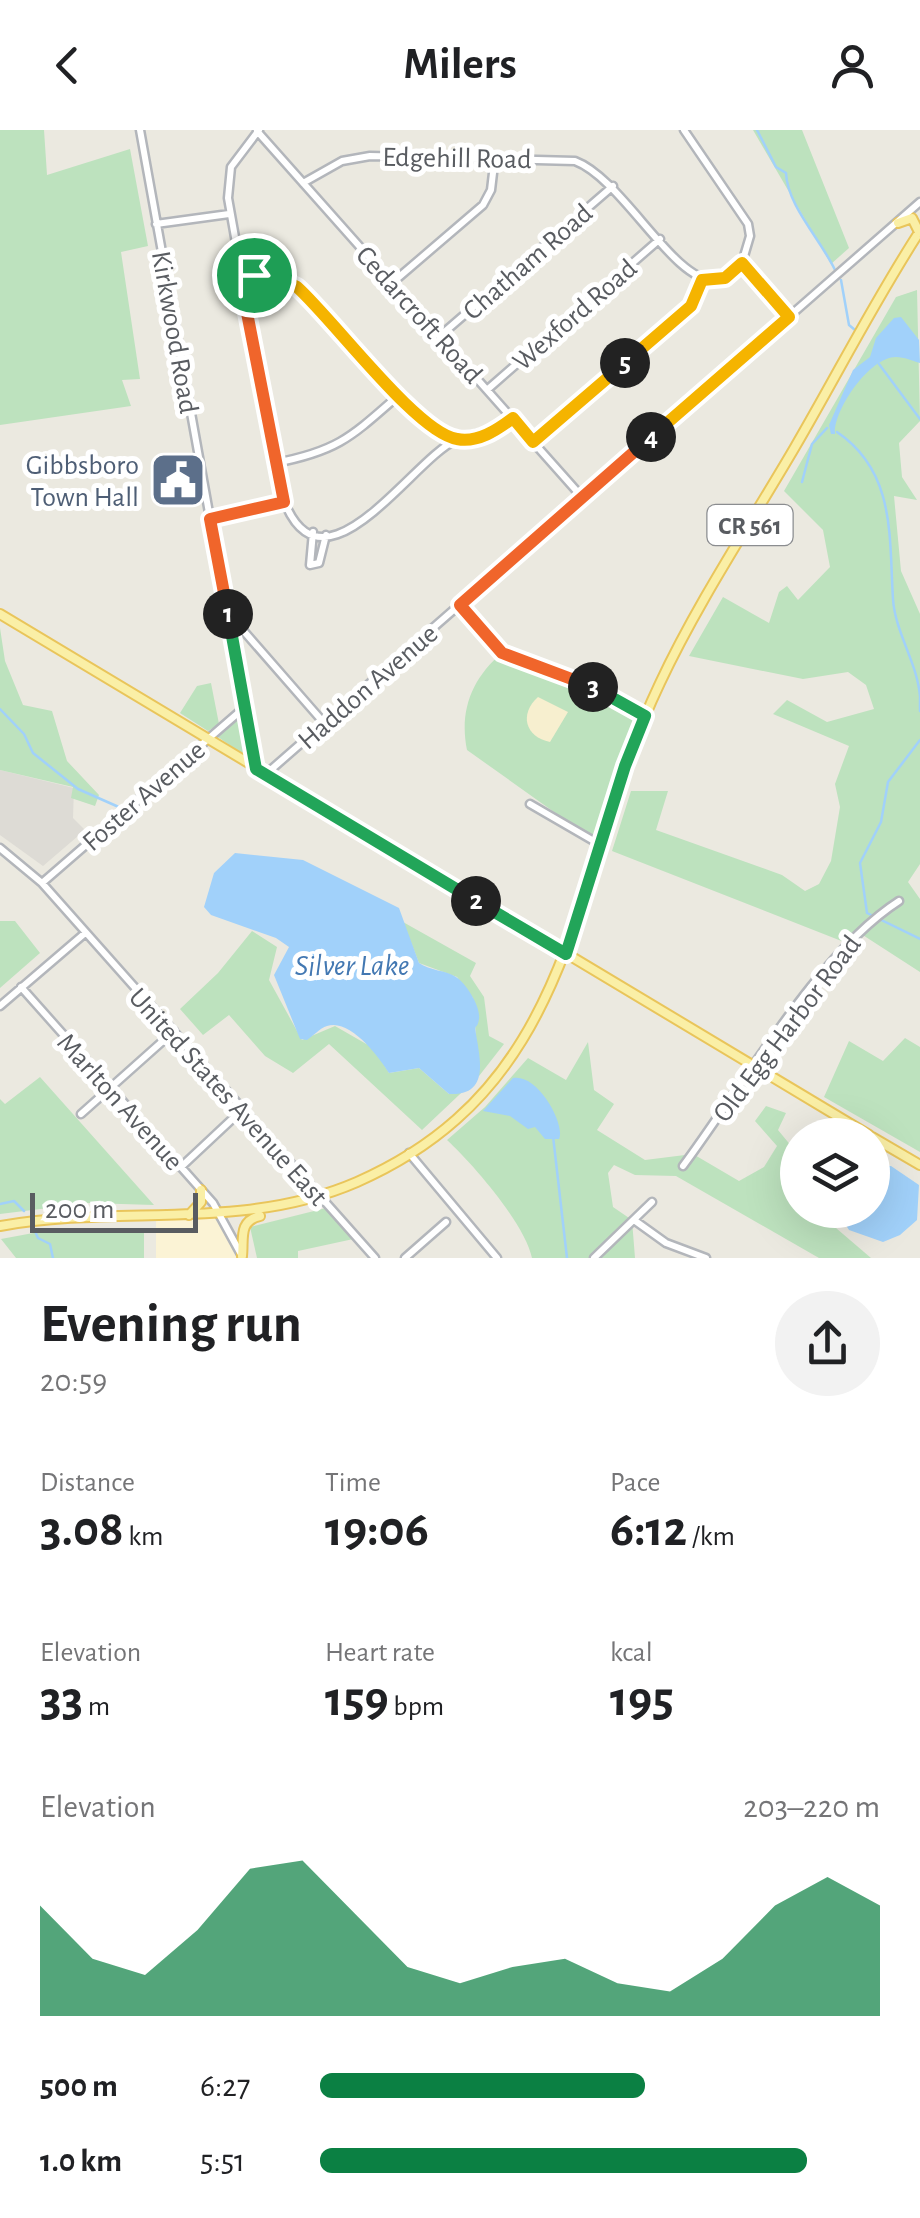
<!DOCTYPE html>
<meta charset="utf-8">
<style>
body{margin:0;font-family:"Alegreya Sans",sans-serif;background:#f2f2f2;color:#202124;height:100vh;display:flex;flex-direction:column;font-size:38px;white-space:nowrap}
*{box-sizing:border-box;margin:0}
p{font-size:32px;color:#757577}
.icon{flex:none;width:55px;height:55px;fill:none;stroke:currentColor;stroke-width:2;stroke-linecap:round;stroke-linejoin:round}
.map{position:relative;height:1128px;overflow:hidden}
.sheet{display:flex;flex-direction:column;background:#fff;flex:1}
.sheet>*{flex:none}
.fabs{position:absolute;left:780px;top:988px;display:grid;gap:20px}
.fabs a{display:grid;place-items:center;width:110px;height:110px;border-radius:50%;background:#fff;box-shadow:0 10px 40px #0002;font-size:50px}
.scale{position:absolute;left:30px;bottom:25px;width:168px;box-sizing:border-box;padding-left:10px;border:5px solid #595c61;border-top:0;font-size:28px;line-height:35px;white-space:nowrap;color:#595c61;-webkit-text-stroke:8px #fff;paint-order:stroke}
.pin{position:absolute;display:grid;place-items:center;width:85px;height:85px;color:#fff;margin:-42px;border:5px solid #fff;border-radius:50%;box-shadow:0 2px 10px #0007}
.km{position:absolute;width:50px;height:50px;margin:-25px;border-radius:50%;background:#222;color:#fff;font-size:28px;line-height:50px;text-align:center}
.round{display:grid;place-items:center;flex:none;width:105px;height:105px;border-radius:52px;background:#f2f2f2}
.head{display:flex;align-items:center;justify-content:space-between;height:170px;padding:0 40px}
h1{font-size:55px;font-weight:700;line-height:75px}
.stats{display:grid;grid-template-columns:repeat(3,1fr);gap:15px;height:170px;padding:10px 40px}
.stats div{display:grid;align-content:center}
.stats b{font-size:50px;font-weight:700}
.stats small{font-size:28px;font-weight:400}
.stats p{font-size:28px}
.chart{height:280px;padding:20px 40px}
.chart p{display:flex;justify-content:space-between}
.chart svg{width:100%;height:180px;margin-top:10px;fill:#0b8043;opacity:.7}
ul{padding:0 40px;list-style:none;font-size:32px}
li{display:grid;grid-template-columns:160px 120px 1fr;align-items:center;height:75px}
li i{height:25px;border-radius:12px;background:#0b8043}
header{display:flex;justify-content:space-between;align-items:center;height:130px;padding:0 40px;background:#fff;font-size:45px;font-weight:700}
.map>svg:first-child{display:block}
.commercial{fill:#fbf3d5}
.industrial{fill:#dddbd5}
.green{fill:#bde2be}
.sand{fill:#f7efcf}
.water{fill:#a1d1fa}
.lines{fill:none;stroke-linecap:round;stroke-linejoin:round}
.stream{stroke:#a1d1fa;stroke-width:2.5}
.minor-casing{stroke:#b3b6bb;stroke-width:11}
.major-casing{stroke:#e9c55b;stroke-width:12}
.minor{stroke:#fff;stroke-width:6}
.major{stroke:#faefa6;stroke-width:8}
.split-1-casing{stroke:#fff;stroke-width:20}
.split-2-casing{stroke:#fff;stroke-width:20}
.split-3-casing{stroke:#fff;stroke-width:20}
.split-4-casing{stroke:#fff;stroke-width:20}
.split-5-casing{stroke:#fff;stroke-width:20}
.split-6-casing{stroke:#fff;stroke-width:20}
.split-1{stroke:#f0652b;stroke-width:12}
.split-2{stroke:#22a559;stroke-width:12}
.split-3{stroke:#22a559;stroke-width:12}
.split-4{stroke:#f0652b;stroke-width:12}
.split-5{stroke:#f5b400;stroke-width:12}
.split-6{stroke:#f5b400;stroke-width:12}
.labels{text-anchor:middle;stroke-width:10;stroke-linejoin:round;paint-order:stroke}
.shield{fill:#fff;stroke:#8b8d90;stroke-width:2.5}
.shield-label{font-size:25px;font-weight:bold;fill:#595c61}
.street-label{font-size:28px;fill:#595c61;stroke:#fff}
.service-label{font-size:28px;fill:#4e5e75;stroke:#fff;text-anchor:end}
.water-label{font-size:30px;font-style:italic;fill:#4378b2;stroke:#fff}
</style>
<header><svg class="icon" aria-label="back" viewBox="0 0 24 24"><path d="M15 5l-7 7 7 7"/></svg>Milers<svg class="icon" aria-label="person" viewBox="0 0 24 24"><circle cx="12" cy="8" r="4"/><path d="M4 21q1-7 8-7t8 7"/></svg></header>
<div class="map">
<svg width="920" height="1128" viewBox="0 0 920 1128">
<rect width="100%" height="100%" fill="#ebe9e0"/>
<path class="commercial" d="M156,1085H219L243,1128H156Z"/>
<path class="industrial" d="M0,640L74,658L73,688L85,700L43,736L0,705Z"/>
<path class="green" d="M0,0H44L47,45L130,19L148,116L121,122L140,249L122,250L131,276L0,295Z
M753,0H802L849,118L831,134Z
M917,160L920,291L899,313L902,347L917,370L894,366L901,441L920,484V734L908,752L920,769V842L855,800L844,812L612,721L631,661H668L656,700L782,745L805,761L819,754L831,731L840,677L835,654L849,616L773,584L787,570L827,592L874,579L866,555L848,542L803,549L689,526L723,467L769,493L779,462L787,456L798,470L830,437L823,400L784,361L896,167Z
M0,498L5,531L23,575L52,581L67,631L99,665L95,676L71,668L73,657L0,640Z
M502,523L564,545L645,587L599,714L467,620C459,581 472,548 502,523Z
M211,553L219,594L208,601L180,583L197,556Z
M244,584L249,626L248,628L218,607Z
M0,791H15L40,823L0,858Z
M403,792L476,833L470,846L484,867L489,906L504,914L479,946L473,868L457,847L419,833Z
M252,801L277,817L269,850L302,910L335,896L375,919L389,943L419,938L449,964L477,948L422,1000L329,914L293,943L265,926L229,885L203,905L180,879L218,843Z
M905,908L920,917V1022L824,967L849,911L883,931Z
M588,912L594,960L614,974L597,1000L645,1030L693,1024L739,1051L764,1037L777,1016L755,991L766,976L786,983L778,1000L797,1023L789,1045L797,1049L798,1080H833L829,1092L871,1128H819L676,1046L635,1045L614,1035L608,1043L613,1077L632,1090L635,1128H532C525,1094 473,1034 447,1010L485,977L528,928L566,950Z
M40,947L154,1075L89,1073L0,1084V969L5,974Z
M330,1077L358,1108L298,1121V1128H257L250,1097Z
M144,1100V1128H16L1,1109L44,1101Z"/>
<path class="sand" d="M538,567L568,582L550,612C525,607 519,584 538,567Z"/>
<path class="water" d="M901,187L919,210L920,233C913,231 904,227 896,227C869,227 833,281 835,304H831L829,295L853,240L870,227L876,208L894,188Z
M235,723L303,730L399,778L419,833C430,841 446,840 456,847C466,853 481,877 479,889C477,901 474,892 476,904C480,929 490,966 449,964L419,938L389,943C379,927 350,888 327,896C320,898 312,907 307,910L300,909L274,845L289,817L276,808L211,785L204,777L214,743Z
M513,948C538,943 566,995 559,1009H545L535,997L528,999L510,986L483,981Z
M873,1035L891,1036L919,1055L917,1090L900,1105L883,1112L849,1100L838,1083L872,1080Z"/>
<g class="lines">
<path class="stream" d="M757,0L776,37L786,43C787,75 821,110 835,140
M841,150L849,195L855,200
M879,234L920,289
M837,302C896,342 889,407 893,469C895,502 917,532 920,566
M802,352L812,314L827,298
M920,567V581
M0,579L24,604L33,623L78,659L121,678
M920,610L888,652L881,692L860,733L867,783L920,809
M553,1006L567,1128
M0,1074L14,1071L24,1081
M34,1099L38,1108L50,1114L53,1128"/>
<g class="minor-casing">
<path id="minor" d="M140,0L255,638
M259,0L231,37L228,68L280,359C317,483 411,330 456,310C478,301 489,306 513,288
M257,1L582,367
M303,53L342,31L370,26L575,31C623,49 674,153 715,150L742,133L750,106L748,94L684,0
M156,94L229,84
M742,133L789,187
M240,147L274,146L297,157L427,295L456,309
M392,153L483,75L491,60L495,26
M441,205L613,56
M488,259L660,109
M533,312L691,176L702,150
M275,333C338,321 351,307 399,265
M210,389L284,372
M313,402L310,435L319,433L326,405
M460,475L502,523L582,551L645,587
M228,483L324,593
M266,644L920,72
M530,674L599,714
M0,718L42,753L375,1128
M42,753L245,577
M21,857L213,1073L242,1126
M0,876L84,804
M81,984L174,901
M409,1023L497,1128
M683,1036C742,957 819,822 899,771
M181,1037L244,978
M634,1090L666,1113L706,1128
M405,1128L446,1092
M594,1128L652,1072"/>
</g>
<g class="major-casing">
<path id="major" d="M898,93L912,88L919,102
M0,484L869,1005
M872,1007L920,1035
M189,1085L201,1072V1060
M0,1096C120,1074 242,1102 357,1052C582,953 569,743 660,553C698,472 750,394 795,317C837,245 875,170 920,101
M242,1126C244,1109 238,1091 260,1086"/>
</g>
<use href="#minor" class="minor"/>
<use href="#major" class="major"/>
</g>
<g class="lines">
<g class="split-1-casing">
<path id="split-1" d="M228,484L210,389L284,372L240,147L254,145"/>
</g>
<g class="split-2-casing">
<path id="split-2" d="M228,484L256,639L476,771"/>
</g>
<g class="split-3-casing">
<path id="split-3" d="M476,771L566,824L625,636L645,586L593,557"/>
</g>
<g class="split-4-casing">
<path id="split-4" d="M593,557L502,523L460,475L651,307"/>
</g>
<g class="split-5-casing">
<path id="split-5" d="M625,233L691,176L702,150L725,148L742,133L789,187L651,307"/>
</g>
<g class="split-6-casing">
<path id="split-6" d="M254,145L274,146L297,157C333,189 417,303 457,309C478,313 497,300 513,288L533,312L625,233"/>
</g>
<use href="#split-1" class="split-1"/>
<use href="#split-2" class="split-2"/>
<use href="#split-3" class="split-3"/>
<use href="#split-4" class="split-4"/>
<use href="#split-5" class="split-5"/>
<use href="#split-6" class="split-6"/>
</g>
<defs>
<g id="civic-square" transform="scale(2.875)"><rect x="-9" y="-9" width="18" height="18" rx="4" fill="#5c6f8a" stroke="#fff"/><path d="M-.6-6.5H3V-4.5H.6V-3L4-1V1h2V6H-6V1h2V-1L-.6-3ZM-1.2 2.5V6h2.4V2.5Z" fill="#fff"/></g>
</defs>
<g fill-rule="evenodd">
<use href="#civic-square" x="178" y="350"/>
</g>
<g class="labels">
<rect class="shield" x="707.5" y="375" width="85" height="40" rx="8"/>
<g class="shield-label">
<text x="750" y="404">CR 561</text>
</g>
<g class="street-label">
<text transform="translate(457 27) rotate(1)" y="10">Edgehill Road</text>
<text transform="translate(527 131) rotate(-41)" y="10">Chatham Road</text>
<text transform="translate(420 184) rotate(48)" y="10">Cedarcroft Road</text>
<text transform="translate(574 184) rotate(-41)" y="10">Wexford Road</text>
<text transform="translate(176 202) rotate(80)" y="10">Kirkwood Road</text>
<text transform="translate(367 556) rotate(-41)" y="10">Haddon Avenue</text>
<text transform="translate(143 665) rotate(-41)" y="10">Foster Avenue</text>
<text transform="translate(786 898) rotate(-53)" y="10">Old Egg Harbor Road</text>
<text transform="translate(229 966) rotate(48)" y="10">United States Avenue East</text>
<text transform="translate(121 971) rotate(48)" y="10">Marlton Avenue</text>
</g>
<g class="service-label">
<text x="139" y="344">Gibbsboro<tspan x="139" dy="32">Town Hall</tspan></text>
</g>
<g class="water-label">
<text x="352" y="845">Silver Lake</text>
</g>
</g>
</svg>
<div class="fabs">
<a><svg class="icon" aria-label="layers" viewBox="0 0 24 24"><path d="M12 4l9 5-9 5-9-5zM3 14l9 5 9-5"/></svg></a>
</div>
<div class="scale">200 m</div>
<div class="pin" style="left:254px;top:145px;background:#1e9e55"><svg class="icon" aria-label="arrive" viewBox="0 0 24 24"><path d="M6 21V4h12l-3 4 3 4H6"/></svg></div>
<b class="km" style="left:228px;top:484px">1</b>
<b class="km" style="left:476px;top:771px">2</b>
<b class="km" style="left:593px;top:557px">3</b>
<b class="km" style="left:651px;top:307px">4</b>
<b class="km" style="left:625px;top:233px">5</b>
</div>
<section class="sheet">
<div class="head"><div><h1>Evening run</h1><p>20:59</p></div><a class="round"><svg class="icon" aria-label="share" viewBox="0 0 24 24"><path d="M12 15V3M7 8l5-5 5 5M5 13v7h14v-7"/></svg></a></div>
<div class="stats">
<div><p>Distance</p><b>3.08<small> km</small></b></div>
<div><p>Time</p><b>19:06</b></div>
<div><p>Pace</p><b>6:12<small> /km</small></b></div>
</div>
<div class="stats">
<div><p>Elevation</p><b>33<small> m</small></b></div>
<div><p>Heart rate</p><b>159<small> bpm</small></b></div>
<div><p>kcal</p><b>195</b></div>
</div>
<div class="chart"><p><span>Elevation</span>203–220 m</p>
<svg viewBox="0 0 160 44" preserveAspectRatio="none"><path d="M0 44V17L10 30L20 34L30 23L40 8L50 6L60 19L70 32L80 36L90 32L100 30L110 36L120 38L130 30L140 17L150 10L160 17V44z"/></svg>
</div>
<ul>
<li><b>500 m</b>6:27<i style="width:58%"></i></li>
<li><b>1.0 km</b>5:51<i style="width:87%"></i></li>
</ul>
</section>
